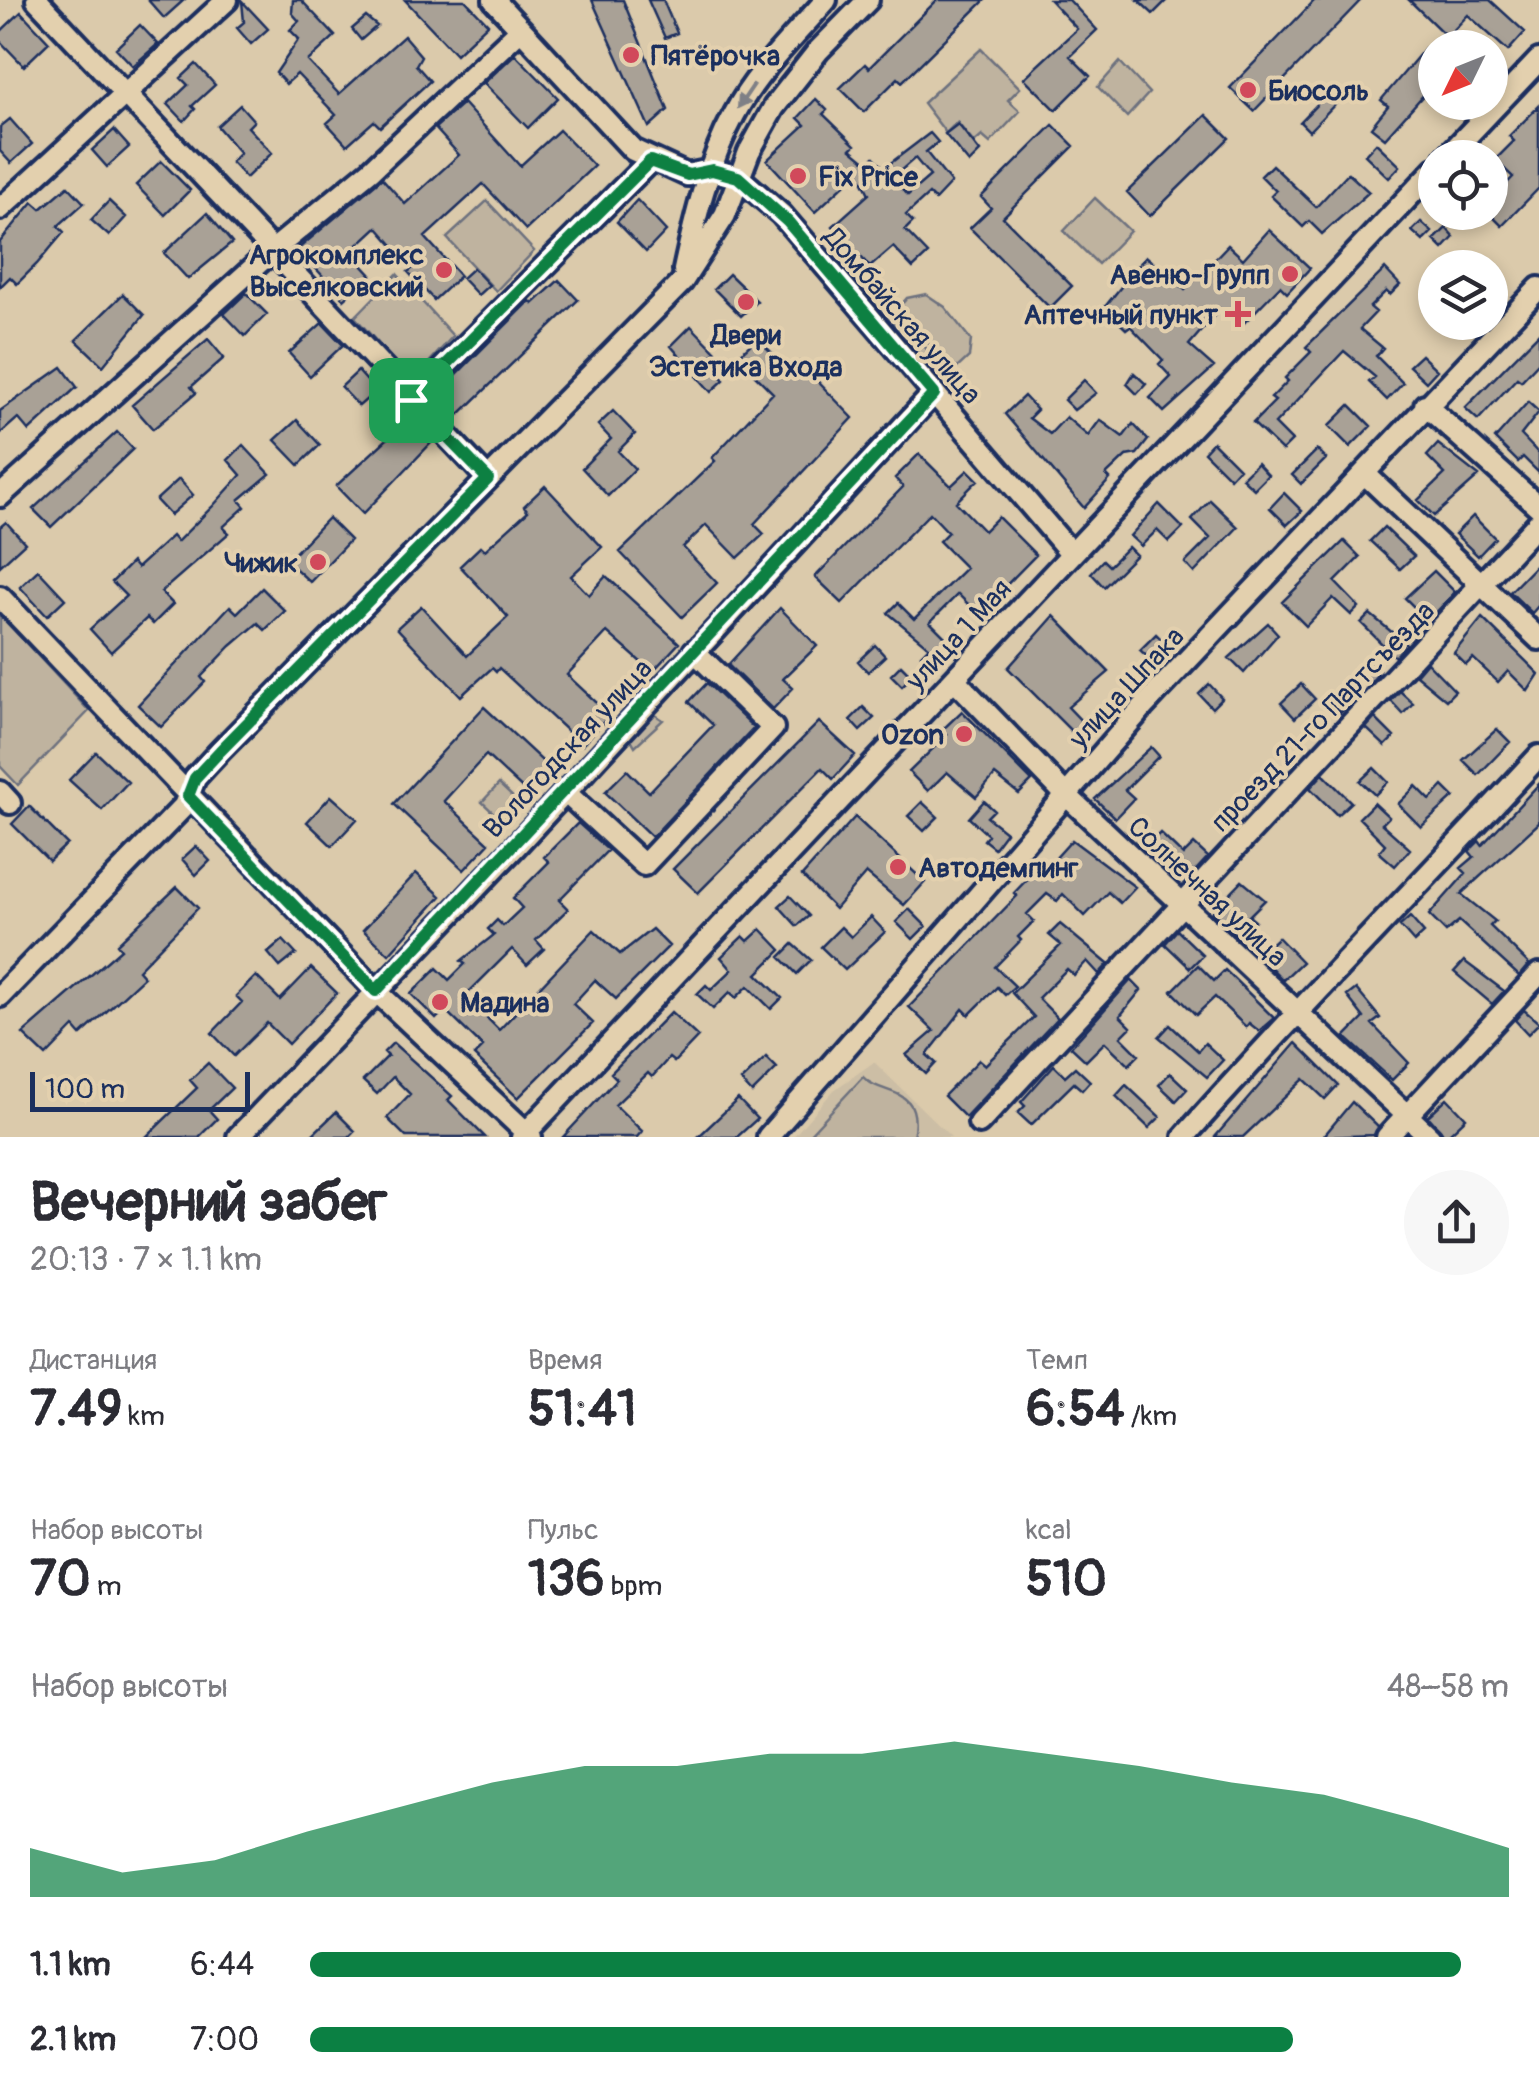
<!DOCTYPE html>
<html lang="ru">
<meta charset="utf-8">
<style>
body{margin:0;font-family:Pangolin,sans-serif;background:#f7f7f7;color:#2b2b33;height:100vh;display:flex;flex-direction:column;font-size:38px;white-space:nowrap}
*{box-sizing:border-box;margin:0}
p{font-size:32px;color:#7c7c81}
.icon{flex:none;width:55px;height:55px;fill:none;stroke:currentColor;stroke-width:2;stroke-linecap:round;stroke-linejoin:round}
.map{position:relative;height:1137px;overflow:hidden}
.details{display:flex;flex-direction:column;background:#fff;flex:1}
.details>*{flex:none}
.needle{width:65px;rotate:227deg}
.tools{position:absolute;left:1418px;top:30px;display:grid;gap:20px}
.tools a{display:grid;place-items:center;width:90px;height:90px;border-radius:50%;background:#fff;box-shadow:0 5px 15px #0003;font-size:50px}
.scale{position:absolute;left:30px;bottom:25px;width:220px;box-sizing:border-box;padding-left:10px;border:5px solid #1b2f5e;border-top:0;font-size:28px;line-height:35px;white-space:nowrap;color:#1b2f5e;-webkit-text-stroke:8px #e3d0ae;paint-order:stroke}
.pin{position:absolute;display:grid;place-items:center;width:85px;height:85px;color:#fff;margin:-42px;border-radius:20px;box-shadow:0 5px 15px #0006}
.round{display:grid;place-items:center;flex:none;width:105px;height:105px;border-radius:52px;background:#f7f7f7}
.headline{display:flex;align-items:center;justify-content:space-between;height:170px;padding:0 30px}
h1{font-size:55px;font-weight:800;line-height:75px}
.figures{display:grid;grid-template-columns:repeat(3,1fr);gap:15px;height:170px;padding:10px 30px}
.figures div{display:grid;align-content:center}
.figures b{font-size:50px;font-weight:800}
.figures small{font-size:28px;font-weight:400}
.figures p{font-size:28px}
.chart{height:280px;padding:20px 30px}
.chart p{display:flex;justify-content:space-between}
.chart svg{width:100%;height:180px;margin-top:10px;fill:#0b8043;opacity:.7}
ul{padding:0 30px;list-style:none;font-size:32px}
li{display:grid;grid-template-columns:160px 120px 1fr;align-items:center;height:75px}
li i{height:25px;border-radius:12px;background:#0b8043}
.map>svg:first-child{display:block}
.built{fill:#ccbea5}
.green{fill:#bfb39f;stroke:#6d717e;stroke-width:2.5}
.building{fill:#a9a196;stroke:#1b2f5e;stroke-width:2.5;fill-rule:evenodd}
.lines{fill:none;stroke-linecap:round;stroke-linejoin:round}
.minor-casing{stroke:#1b2f5e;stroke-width:28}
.minor{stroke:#e3d0ae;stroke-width:20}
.oneway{fill:#7f8086}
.route-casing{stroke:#fff;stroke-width:20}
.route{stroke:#0b8043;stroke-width:12}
.poi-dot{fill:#d1495b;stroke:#e3d0ae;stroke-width:4}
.labels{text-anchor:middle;stroke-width:8;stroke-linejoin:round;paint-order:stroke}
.poi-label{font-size:28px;font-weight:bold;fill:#1b2f5e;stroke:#e3d0ae;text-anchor:start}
.street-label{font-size:28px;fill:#1b2f5e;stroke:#e3d0ae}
</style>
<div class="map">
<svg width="1539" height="1137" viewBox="0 0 1539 1137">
<rect width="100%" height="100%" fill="#dbcaab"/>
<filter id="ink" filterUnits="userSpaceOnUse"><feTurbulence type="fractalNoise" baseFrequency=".01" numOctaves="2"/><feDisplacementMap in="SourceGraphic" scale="20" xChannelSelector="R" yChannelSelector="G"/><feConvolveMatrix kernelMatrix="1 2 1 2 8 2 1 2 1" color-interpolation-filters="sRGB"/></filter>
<g filter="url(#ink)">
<path class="built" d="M874,1062L951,1137H793L834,1090Z"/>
<path class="green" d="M981,49L1020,88L1008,100L1020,111L990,143L982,136L974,143L957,122L946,133L923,103Z
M1120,62L1149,93L1127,117L1098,87Z
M1095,198L1130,231L1098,264L1064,231Z
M487,201L534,251L496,291L447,238Z
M397,274L453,336L412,381L355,317Z
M926,294L945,307L971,340L969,357L956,369L895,312L907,298Z
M893,318L951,371H927L893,330Z
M0,615L89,711L18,785L0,766Z
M654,714L663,720L635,746L631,739Z
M499,784L518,802L501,820L482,802Z
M863,1077C881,1097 924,1084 913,1137H807Z"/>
<path class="building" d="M148,0H184L164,18Z
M293,0H301L335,36L308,61L339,94L404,36L421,56L416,65L430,81L380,127L374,121L347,145L327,123L336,115L297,74L286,84L276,73L299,39L290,30L299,21L292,13Z
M405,0H465L488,24L456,54Z
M592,0H623L668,110L649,127Z
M648,0H663L677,33L665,38Z
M937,0H985L902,82L898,78L864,112L840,88L865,64L869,68Z
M1050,0H1069L1097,30L1070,56L1090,76L1056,110L1024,78L1077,29Z
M1138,0H1167L1153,14Z
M1315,0H1361L1254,111L1230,88Z
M1409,0H1490L1525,32L1508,51L1468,15L1447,37Z
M242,1L268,29L251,44L237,28L244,22Z
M21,12L49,42L24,66L0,41V32Z
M366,17L377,26L361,40L352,29Z
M140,25L158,44L133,66L116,48Z
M1425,48L1435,58V82L1385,138L1371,127L1388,106L1381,100Z
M515,54L558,98L528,128L484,83Z
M196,64L215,85L192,106L195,109L184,121L168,104L188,85L181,78Z
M1330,91L1339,100L1309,131L1300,122Z
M816,99L827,110L823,114L855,145L851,149L868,163L874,157L884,168L930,133L938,142L926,152L951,183L935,200L929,194L906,215L913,222L905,230L928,254L913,268L893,247L870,267L833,226L869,194L858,172L815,212L767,160L805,125L798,118ZM915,158L930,176L908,195L892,178Z
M463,103L520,166L559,130L594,166L526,230L483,184L425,237L460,276L434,300L408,272L413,268L377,227L350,252L371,275L344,299L298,249L382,178L405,204L459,155L435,128Z
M240,105L254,121L248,127L272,153L246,178L231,162L240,153L217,126Z
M1539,106V188L1502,226L1490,214V201L1513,177L1495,160L1514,141L1509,136Z
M1206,115L1229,138L1150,216L1127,192Z
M10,119L32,144L11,163L0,151V127Z
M958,124L980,152L969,163L945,134Z
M1053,125L1074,146L1003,217L1072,286L1050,308L970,228L991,208L981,197Z
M114,130L129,147L107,167L92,150Z
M1376,143L1400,166L1389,178L1365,155Z
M161,161L190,190L165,215L136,185Z
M1272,165L1316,207L1348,173L1369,192L1322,234L1309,221L1303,227L1271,196L1276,191L1261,176Z
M68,186L84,203L58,226L64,232L37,264L17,284L10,277L0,287V242L33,202L41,209Z
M637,200L666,231L646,252L617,222Z
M109,201L126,217L109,236L91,220Z
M207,213L232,243L188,279L164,253Z
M1421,222L1432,232L1423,241L1412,231Z
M1446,228L1454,237L1443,249L1434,240Z
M1269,230L1310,268L1287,293L1280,286L1240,327L1220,309L1189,345L1214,367L1164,412L1150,398L1171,377L1159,364L1163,360L1130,326L1126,329L1104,308L1146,256L1185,290L1228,245L1243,259Z
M473,268L489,285L478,295L462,278Z
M1385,269L1400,285L1390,295L1386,291L1370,307L1376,312L1360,329L1383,348L1376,356L1403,383L1387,400L1369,382L1375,377L1344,351L1275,424L1292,441L1282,451L1253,423L1275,401L1271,398L1288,381L1285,378L1311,352L1306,347Z
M729,274L757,301L741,316L714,289Z
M559,280L578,300L459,415L437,394L530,301L533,304Z
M246,293L267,314L245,336L224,314Z
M123,294L144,315L103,366L76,340Z
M322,323L343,345L310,376L289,353Z
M691,326L716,352L707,360L724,380L711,392L671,346Z
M1539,333V362L1521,381L1517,378L1478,420L1465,408Z
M757,338L790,371L799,362L853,418L754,524L764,534L738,558L706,525L683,547L717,583L682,617L620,552L715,461L712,458L773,393L737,357Z
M208,339L224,358L191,387L196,393L153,429L132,405Z
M1421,355L1437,370L1426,382L1409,366Z
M62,367L77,387L29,431L18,418L0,434V411Z
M358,371L376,391L359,406L341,387Z
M1134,373L1146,384L1137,394L1127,384Z
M1084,380L1096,393L1074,410L1064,400Z
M1024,396L1037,410L1029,418L1050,434L1066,417L1088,436L1100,420L1123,437L1133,424L1148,440L1137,454L1126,456L1106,475L1110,479L1084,508L1005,414Z
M1528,402L1539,412L1521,435L1539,454V473L1523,457L1518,462L1495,439Z
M1350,405L1371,426L1350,447L1329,426Z
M613,411L635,434L618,451L635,469L608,496L582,468L611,439L598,425Z
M411,417L433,441L363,514L336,486Z
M297,420L320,445L299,465L275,440Z
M117,432L133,449L51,527L33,509Z
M1213,442L1239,468L1230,478L1204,452Z
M1438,444L1479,476L1434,516L1418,500L1445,474L1427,456Z
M243,445L270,474L239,500L245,507L223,527L229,533L161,592L173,604L153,624L147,618L111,652L90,629L126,596L112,582L132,562L137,568L172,536L177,542L212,507L241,475L228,460Z
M1317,450L1326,459L1301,484L1292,475Z
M919,454L951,486L968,470L978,480L956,502L984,531L998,517L1036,555L978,614L958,594L930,622L951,643L933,668L921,655L929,647L888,613L898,603L914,619L966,568L939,541L948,532L930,513L842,603L815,577L903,487L895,478Z
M1257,463L1268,475L1254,489L1242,478Z
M179,479L193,495L170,515L156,500Z
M545,486L602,547L571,576L589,595L606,576L679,643L652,672L607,632L567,675L610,715L582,745L499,668L496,672L492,668L461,696L397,628L421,606L467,656L508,617L460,566L481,546L485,550L528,511L524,506Z
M1284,493L1302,511L1287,525L1270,508Z
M1210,500L1238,527L1194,573L1185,563L1210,538L1192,520Z
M1159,504L1183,528L1169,542L1157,530L1141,546L1130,536Z
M1473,516L1495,538L1478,556L1455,534Z
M328,518L350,540L310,582L287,561Z
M6,522L25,543L0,566V527Z
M1384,527L1414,556L1400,569L1370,541Z
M1344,541L1360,557L1335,582L1359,607L1351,615L1333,598L1306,626L1282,602Z
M1128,547L1136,555L1104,587L1091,573L1103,560L1109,566Z
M1539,562V605L1532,613L1510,592Z
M38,570L65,599L47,616L20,587Z
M1434,571L1455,592L1428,621L1405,598Z
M262,588L285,611L265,630L258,623L231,646L201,677L205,682L161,727L138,705L230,606L237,613Z
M780,608L817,646L783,679L793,688L773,709L728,665Z
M1370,614L1406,644L1395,657L1361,623Z
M1054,616L1109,672L1068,707L1087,727L1077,737L1008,668Z
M1482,618L1539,674L1528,691L1508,671L1498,682L1473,658L1466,665L1454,653Z
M1268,623L1278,634L1244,673L1229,658Z
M1156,634L1172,650L1156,665L1140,650Z
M875,645L885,656L868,672L858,661Z
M1427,662L1455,691L1446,700L1416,675Z
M1367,663L1378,674L1368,685L1356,674Z
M901,665L912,676L902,686L891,675Z
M707,683L754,728L652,837L605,792L627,770L649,792L713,725L689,702Z
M1209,684L1222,698L1212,708L1199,694Z
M1301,684L1315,699L1295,718L1281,703Z
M1340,691L1351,702L1340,713L1329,702Z
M1400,691L1413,703L1403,714L1391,701Z
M484,707L553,771L530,796L486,755L444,801L489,843L464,870L394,804Z
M863,707L874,718L860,731L850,720Z
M962,711L1032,781L1019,794L995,775L976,797L947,772L928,791L909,772L947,735L941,731Z
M1375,718L1394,737L1385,746L1366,728Z
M819,722L855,755L833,779L822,768L698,893L673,869Z
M1497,729L1510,742L1478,775L1463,760Z
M1151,747L1159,756L1125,790L1134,798L1115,818L1095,799Z
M96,752L128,782L102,810L69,780Z
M1374,768L1388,782L1375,795L1360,781Z
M1323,774L1351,802L1337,815L1310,788Z
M1539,784V823L1461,894L1495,921L1490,926L1529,964L1519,976L1459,921L1446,932L1429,915L1466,873L1461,868L1474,857L1469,851L1479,841L1482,845Z
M1416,786L1430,800L1443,786L1454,797L1421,827L1398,804Z
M331,796L357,819L332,846L307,822Z
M984,801L994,810L987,817L1006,832L994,848L984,840L988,835L969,818Z
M922,802L938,817L924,831L908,816Z
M1374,803L1389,817L1382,824L1410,849L1395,866L1379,852L1385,844L1359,818Z
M29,806L67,844L49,861L12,824Z
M855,817L925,882L904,905L866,873L835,909L802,876Z
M578,823L608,850L559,900L568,909L536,940L544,949L527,965L512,949L465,996L499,1030L594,930L620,954L652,929L669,946L616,999L595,980L573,1004L593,1023L518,1098L474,1056L483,1047L445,1010L436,1019L411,994L437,968L449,980L465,964L461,961L494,935L488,929L497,920L503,926L522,908L513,898L549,862L544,857Z
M1160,833L1183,855L1194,844L1208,857L1186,881L1146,847Z
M1072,840L1135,887L1120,903L1108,892L1085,916L1063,894L1057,901L1047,894L1027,914L1034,921L1018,937L1021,940L995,967L1015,986L1005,995L997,987L969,1015L963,1009L927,1055L936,1063L926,1074L906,1055L934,1031L909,1007L1017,896L1014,893L1038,868L1043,872Z
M196,846L210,861L196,875L182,859Z
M416,873L441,896L389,954L363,930Z
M1242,881L1265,900L1249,916L1255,921L1239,938L1212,912Z
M177,887L198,908L138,970L144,977L81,1035L74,1027L46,1056L23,1034L121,949L117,944Z
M790,896L809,916L797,926L779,906Z
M909,909L926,926L913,939L896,922Z
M871,917L885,932L845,970L821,947L841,927L851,937Z
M1410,917L1424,933L1414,942L1400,926Z
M1060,924L1108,964L1099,974L1087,961L1074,975L1067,969L1038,998L1058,1018L965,1117L944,1096L979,1060L985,1065L1034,1017L1012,993L1061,945L1049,935Z
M761,929L781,950L757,974L782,998L771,1009L748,986L736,998L730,992L713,1009L697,994L706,985L711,990L732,970L721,957L743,936L748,941Z
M1177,930L1203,955L1190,968L1165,944Z
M1278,937L1302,962L1283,980L1259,955Z
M283,940L296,954L280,967L268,953Z
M793,944L811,960L797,974L780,957Z
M1464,961L1504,991L1492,1004L1454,972Z
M1198,965L1214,981L1225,970L1274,1018L1259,1031L1249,1023L1246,1027L1215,997L1196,1015L1172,991Z
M311,968L337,993L288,1044L267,1023L234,1056L212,1033L242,1002L236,996L256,976L280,1000Z
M1131,980L1141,990L1120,1016L1131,1027L1121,1037L1139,1055L1129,1065L1105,1042L1086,1061L1071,1047Z
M1356,989L1380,1018L1372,1024L1409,1063L1392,1080L1345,1037L1364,1018L1347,996Z
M1524,1010L1539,1023L1528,1034L1515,1020Z
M671,1012L698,1037L674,1062L669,1058L652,1077L648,1073L615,1105L642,1131L637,1137H563L617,1079L611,1073Z
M1170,1025L1198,1051L1205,1043L1223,1060L1207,1077L1159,1037Z
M393,1043L452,1096L448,1100L485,1137H406L387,1118L410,1094L393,1077L377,1094L363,1081L388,1056L384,1052Z
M1296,1043L1338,1085L1325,1099L1304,1079L1243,1137H1215Z
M766,1057L777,1068L752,1093L741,1081Z
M208,1063L232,1088L209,1110L217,1119L199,1137H146L197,1088L190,1080Z
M1054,1065L1065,1076L1075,1067L1090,1081L1082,1090L1074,1083L1031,1125L1018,1113L1025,1106L1021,1102Z
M1170,1073L1187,1089L1176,1101L1159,1085Z
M1126,1085L1160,1117L1149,1128L1116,1096Z
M1447,1098L1466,1118L1446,1137L1428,1116Z
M738,1099L757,1119L737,1137H698Z
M1352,1102L1378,1127L1374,1135L1323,1137Z
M336,1112L355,1131L349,1137H310Z"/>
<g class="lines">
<g class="minor-casing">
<path id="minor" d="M37,0L488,479
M494,0L633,150L687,175L712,170L738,177L781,214L1071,553
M1446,158L1539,60
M0,209L227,0
M684,270C695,218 708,163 734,115C756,72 795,36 826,0
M411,400L650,161
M1425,405L1539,507
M1365,474L1539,639
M0,496L272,251L371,170L521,29
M0,597L376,991L531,1137
M954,679L1065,794L1430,1137
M0,792L10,803
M565,792L644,865L773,728L694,651
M0,996L184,806L195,778L220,751L682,282L725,215L749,152L774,107L818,51L868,0
M979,1123L1539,522
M238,1137L515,847L934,393
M522,1137L1435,169
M768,1137L1143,707L1539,288
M1184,1137C1299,1007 1421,884 1539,756
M1387,1137L1539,974"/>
</g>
<use href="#minor" class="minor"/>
</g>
<defs><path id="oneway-solid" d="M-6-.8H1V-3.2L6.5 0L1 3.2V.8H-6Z" transform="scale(2.5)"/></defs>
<use class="oneway" href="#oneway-solid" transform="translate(746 96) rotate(124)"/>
</g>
<g class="lines" filter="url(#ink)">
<g class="route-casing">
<path id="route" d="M650,161L688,175L712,170L738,177L788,222L934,394L376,991L188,796L195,778L220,751L488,479L411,400Z"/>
</g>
<use href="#route" class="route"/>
</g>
<g class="poi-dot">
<circle cx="631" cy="55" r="10"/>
<circle cx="1248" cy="90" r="10"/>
<circle cx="798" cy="176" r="10"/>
<circle cx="444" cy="270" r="10"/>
<circle cx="1290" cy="274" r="10"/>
<circle cx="746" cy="302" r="10"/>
<path d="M1233 299h10v10h10v10h-10v10h-10v-10h-10v-10h10z"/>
<circle cx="318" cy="562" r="10"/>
<circle cx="964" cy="734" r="10"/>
<circle cx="898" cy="867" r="10"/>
<circle cx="440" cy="1002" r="10"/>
</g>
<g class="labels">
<g class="poi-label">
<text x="651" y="65">Пятёрочка</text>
<text x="1268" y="100">Биосоль</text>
<text x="818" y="186">Fix Price</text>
<text x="424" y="264" text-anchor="end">Агрокомплекс<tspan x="424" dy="32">Выселковский</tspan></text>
<text x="1270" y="284" text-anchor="end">Авеню-Групп</text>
<text x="1218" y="324" text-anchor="end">Аптечный пункт</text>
<text x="746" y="344" text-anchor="middle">Двери<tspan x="746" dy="32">Эстетика Входа</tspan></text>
<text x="298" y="572" text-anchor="end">Чижик</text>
<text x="944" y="744" text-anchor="end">Ozon</text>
<text x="918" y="877">Автодемпинг</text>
<text x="460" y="1012">Мадина</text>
</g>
<g class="street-label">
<text transform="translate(903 315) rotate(49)" y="10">Домбайская улица</text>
<text transform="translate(958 634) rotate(-47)" y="10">улица 1 Мая</text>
<text transform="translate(1126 687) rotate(-47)" y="10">улица Шпака</text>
<text transform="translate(1322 716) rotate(-46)" y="10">проезд 21-го Партсъезда</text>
<text transform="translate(567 748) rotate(-47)" y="10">Вологодская улица</text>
<text transform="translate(1208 891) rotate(43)" y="10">Солнечная улица</text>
</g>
</g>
</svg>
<div class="tools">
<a><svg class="needle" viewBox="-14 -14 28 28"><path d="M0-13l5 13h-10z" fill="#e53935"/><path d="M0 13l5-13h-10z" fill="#7c7c81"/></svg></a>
<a><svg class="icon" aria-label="locate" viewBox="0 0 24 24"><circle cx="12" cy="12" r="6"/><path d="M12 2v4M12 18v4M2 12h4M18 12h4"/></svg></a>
<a><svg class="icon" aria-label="layers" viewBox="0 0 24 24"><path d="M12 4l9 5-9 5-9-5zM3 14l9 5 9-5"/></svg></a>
</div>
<div class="scale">100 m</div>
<div class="pin" style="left:411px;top:400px;background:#1e9e55"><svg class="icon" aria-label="arrive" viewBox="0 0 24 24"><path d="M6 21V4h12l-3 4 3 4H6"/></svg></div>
</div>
<section class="details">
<div class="headline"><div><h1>Вечерний забег</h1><p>20:13 · 7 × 1.1 km</p></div><a class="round"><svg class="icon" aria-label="share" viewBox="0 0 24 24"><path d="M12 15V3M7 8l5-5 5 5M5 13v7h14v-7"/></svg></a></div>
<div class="figures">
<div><p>Дистанция</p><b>7.49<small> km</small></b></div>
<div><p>Время</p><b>51:41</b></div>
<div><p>Темп</p><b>6:54<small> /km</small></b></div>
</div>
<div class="figures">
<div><p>Набор высоты</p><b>70<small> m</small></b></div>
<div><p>Пульс</p><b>136<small> bpm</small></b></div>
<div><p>kcal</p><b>510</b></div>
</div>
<div class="chart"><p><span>Набор высоты</span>48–58 m</p>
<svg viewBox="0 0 160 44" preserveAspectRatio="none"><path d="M0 44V32L10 38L20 35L30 28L40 22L50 16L60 12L70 12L80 9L90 9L100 6L110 9L120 12L130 16L140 19L150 25L160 32V44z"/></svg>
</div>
<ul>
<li><b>1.1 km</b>6:44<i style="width:96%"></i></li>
<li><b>2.1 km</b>7:00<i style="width:82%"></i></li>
</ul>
</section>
